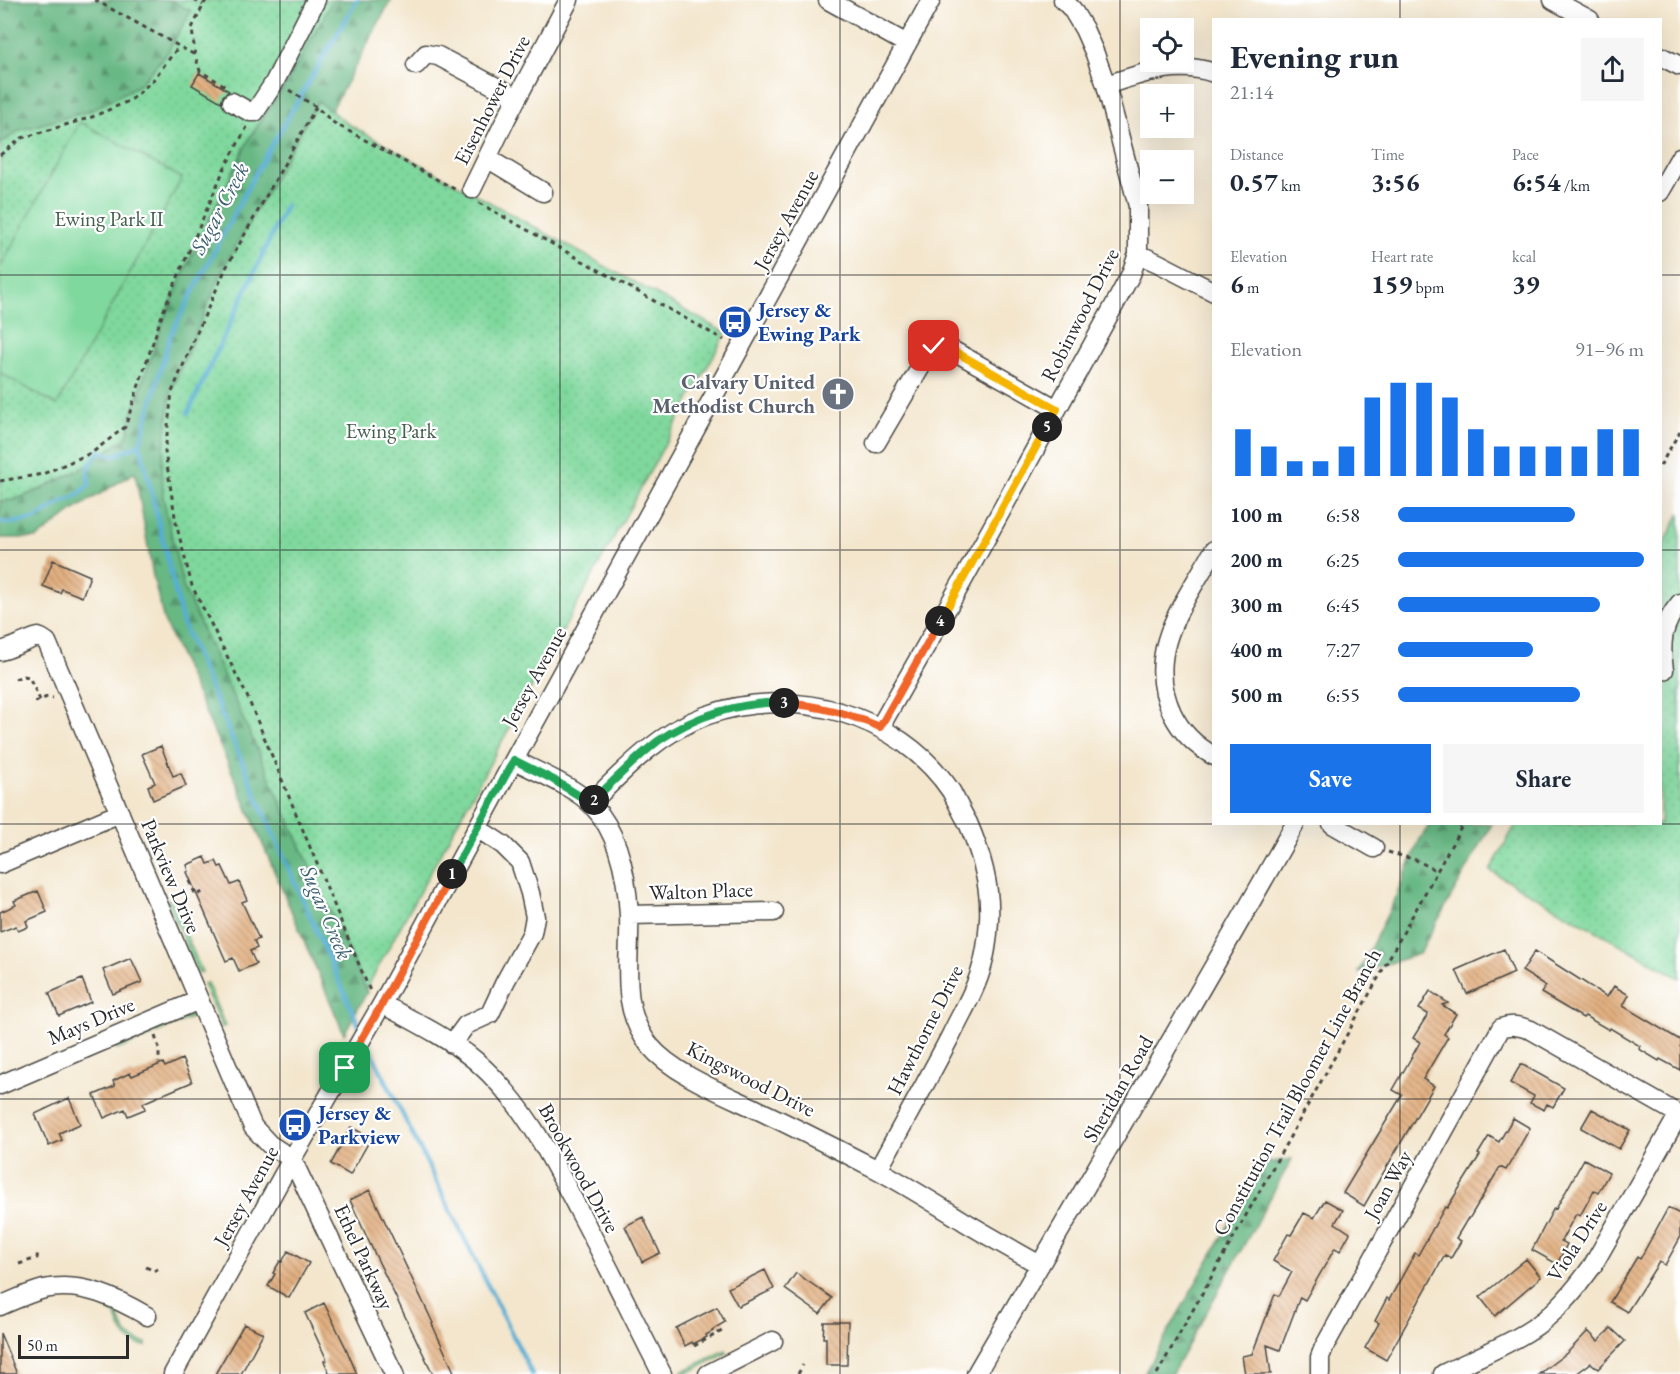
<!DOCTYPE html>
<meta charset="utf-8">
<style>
body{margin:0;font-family:"EB Garamond",serif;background:#f6f6f7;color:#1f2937;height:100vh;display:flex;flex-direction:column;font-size:22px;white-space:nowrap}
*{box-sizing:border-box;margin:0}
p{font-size:20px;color:#747a83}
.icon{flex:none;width:33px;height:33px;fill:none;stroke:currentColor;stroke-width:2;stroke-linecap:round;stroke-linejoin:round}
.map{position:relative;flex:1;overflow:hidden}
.sheet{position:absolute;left:1212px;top:18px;width:450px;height:807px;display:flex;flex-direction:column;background:#fff;border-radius:0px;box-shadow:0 6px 24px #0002}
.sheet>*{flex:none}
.tools{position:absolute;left:1140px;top:18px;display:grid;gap:12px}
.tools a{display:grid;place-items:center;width:54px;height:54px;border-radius:0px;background:#fff;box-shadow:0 6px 24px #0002;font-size:30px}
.scale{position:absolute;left:18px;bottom:15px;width:111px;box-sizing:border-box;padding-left:6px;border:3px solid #2b2b2b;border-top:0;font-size:16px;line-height:21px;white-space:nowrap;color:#2b2b2b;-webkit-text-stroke:4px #fff;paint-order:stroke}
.pin{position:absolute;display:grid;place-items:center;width:51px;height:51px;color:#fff;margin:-26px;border-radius:12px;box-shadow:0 3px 9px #0006}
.km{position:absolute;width:30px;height:30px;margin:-15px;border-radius:50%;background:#222;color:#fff;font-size:16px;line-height:30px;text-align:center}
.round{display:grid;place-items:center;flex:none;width:63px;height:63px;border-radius:0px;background:#f6f6f7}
.summary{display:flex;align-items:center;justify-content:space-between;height:102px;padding:0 18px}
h1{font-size:33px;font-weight:700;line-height:45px}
.metrics{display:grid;grid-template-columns:repeat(3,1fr);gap:9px;height:102px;padding:6px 18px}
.metrics div{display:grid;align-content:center}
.metrics b{font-size:26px;font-weight:700}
.metrics small{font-size:16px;font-weight:400}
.metrics p{font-size:16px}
.chart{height:168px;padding:12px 18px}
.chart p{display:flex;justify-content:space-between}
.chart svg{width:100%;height:108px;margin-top:6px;stroke:#1a73e8;stroke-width:6}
.button{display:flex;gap:12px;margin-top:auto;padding:12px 18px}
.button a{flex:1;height:69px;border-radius:0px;background:#1a73e8;color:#fff;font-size:24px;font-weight:700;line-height:69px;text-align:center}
.button a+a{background:#f6f6f7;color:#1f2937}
ul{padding:0 18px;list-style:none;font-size:20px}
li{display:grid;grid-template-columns:96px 72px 1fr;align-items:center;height:45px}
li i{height:15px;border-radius:8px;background:#1a73e8}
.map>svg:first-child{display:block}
.grass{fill:url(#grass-dots);stroke:#558264;stroke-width:1.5}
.forest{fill:url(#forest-firs);stroke:#497258;stroke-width:1.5}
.garden{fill:#7fd89d;stroke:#558264;stroke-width:1.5}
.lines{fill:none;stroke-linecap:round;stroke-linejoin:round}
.stream{stroke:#56aed3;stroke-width:4.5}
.building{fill:url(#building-back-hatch)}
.minor-casing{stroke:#494743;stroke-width:21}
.path{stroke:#494743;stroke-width:3;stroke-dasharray:4.5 4.5;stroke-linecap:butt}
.minor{stroke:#fff;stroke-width:18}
.split-1-casing{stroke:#fff;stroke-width:12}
.split-2-casing{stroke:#fff;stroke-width:12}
.split-3-casing{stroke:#fff;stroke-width:12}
.split-4-casing{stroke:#fff;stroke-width:12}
.split-5-casing{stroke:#fff;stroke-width:12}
.split-6-casing{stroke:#fff;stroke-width:12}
.split-1{stroke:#f0652b;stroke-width:8}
.split-2{stroke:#22a559;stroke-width:8}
.split-3{stroke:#22a559;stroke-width:8}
.split-4{stroke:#f0652b;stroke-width:8}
.split-5{stroke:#f5b400;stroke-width:8}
.split-6{stroke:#f5b400;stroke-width:8}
.grid{fill:none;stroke:#2b2b2b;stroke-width:1.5;stroke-opacity:0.55}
.labels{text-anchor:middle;stroke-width:4.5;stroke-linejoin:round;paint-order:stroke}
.street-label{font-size:21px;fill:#2b2b2b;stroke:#fff}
.park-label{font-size:21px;fill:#445f4d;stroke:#fff}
.transit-label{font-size:21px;font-weight:bold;fill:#164399;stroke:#fff;text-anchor:start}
.worship-label{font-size:21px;font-weight:bold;fill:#5b616d;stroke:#fff;text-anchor:end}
.water-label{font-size:22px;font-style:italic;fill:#3c5f6e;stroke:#fff}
</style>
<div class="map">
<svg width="1680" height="1374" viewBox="0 0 1680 1374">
<defs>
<pattern id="grass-dots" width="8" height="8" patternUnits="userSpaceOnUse" patternTransform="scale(1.5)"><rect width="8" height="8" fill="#7fd89d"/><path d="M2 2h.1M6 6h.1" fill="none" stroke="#6eba87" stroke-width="1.8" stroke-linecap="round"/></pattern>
<pattern id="forest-firs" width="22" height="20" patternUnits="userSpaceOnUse" patternTransform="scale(1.5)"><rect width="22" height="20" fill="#67b884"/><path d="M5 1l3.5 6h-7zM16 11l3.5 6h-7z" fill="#55966c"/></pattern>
<pattern id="building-back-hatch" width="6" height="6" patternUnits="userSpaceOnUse" patternTransform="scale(1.5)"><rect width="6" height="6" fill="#e2b081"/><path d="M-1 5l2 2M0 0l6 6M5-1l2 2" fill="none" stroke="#b78f6a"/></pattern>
</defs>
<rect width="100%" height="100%" fill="#fff"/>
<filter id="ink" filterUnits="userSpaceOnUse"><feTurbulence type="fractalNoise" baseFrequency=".0167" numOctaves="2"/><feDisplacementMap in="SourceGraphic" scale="12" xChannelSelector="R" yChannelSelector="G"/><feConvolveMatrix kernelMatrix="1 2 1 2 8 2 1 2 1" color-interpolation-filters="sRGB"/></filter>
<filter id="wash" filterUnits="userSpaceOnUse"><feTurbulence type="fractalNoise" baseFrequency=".008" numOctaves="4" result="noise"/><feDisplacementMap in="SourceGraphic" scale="24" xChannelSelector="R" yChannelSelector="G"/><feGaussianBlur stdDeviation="1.35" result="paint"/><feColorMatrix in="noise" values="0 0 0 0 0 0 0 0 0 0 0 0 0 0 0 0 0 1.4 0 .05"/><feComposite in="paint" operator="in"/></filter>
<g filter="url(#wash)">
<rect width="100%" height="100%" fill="#f3e6cd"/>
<path class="grass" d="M0,0H357L304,90L348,124L726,333L353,1013L183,624L140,445L0,518Z
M1680,513V978L1490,871L1516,824H1660L1661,550Z
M171,899L202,972L198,973L167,900Z
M207,983L225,1026L222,1027L203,984Z
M188,1015L195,1016L155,1033V1029Z
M150,1031L153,1035L117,1050L116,1045Z
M107,1305L118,1313C122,1330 128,1340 146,1343V1346C128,1344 120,1332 116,1315L105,1308Z
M726,1350L727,1353L687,1373L681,1374V1372Z"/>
<path class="forest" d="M0,0H170L191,11L167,53L139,85L90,111L20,130L0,144Z
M333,0H391L331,111L318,101L225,265L171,391L162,465L163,497L183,586L367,992L344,1034L231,770L164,621L153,576L135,472L74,510L37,538H0V501L14,500L41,489L83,468L127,437L134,408L164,318L195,248L250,137L286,84Z
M1430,824H1492L1419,954L1358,973L1394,901L1419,841Z
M1292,1159L1172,1374H1144L1264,1163Z"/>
<path class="garden" d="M80,122L182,178L57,405L0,373V268Z"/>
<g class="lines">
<path class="stream" d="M357,0L256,172L170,336L140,444L183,624L264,813L361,1030
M188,413L286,205
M0,522L10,523L36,519L58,504L78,495L89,485C86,468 89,464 100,451L114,456L140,444
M366,1041L532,1374"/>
</g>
<g id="blocks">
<path class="building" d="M199,73L229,91L223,96L221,102L192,85Z
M53,560L90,576L82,597L62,589L60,593L43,586Z
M161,746L173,776L181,773L186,786L153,800L148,786L155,783L142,754Z
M205,857L208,864L216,861L219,867L222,866L231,885L239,882L247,900L242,902L259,939L254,941L257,948L250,951L256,964L239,971L233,958L226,961L187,872L189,871L187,865Z
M38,891L47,912L26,921L28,927L18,931L16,926L0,932V912L16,905L14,901Z
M1504,949L1514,973L1467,994L1456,970Z
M1535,951L1607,997L1614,986L1629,995L1623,1006L1680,1040V1070L1660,1059L1659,1061L1639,1049L1640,1046L1610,1028L1609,1030L1585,1016L1583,1018L1541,993L1546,986L1522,971Z
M131,958L142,982L113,994L103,970Z
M82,979L91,1002L59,1016L49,993Z
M1430,991L1448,1003L1442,1005L1456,1014L1444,1034L1448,1037L1423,1079L1434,1086L1364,1206L1343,1193L1402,1095L1393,1090L1420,1042L1413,1038L1428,1014L1419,1009Z
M182,1059L192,1082L143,1103L145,1109L128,1116L125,1109L104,1118L94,1095L115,1086L113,1081L130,1073L132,1076L163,1063L165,1067Z
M1521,1064L1564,1088L1553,1107L1547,1104L1544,1110L1530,1103L1534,1096L1510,1083Z
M69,1098L80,1124L59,1133L62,1140L49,1146L35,1114Z
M1592,1109L1630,1130L1619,1149L1581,1128Z
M1513,1118L1530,1128L1506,1170L1500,1167L1469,1219L1468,1218L1456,1238L1461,1241L1451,1258L1445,1255L1386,1360L1365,1348L1379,1323L1375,1321L1387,1298L1389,1300L1415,1253L1418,1255L1445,1207L1447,1208L1480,1155L1478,1154L1489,1136L1499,1142Z
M351,1127L371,1138L350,1175L331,1164Z
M1584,1159L1609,1173L1598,1193L1594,1190L1580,1216L1576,1214L1561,1241L1567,1244L1557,1264L1532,1250L1554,1208L1556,1209Z
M370,1190L433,1323L432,1324L455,1374H433L370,1244L350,1200Z
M1325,1200L1343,1210L1335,1223L1350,1233L1340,1251L1335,1248L1305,1300L1300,1297L1280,1350L1267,1345L1271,1374H1245L1242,1356L1252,1354L1275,1294L1279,1296L1292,1272L1273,1261L1288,1234L1291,1235L1304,1213L1314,1218Z
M1668,1208L1680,1214V1238L1665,1265L1659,1262L1627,1312L1610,1302L1637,1257L1640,1259Z
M643,1217L660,1253L642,1262L625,1226Z
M288,1251L309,1263L289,1298L268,1286L275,1274L273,1273L280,1261L282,1262Z
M1526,1259L1541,1277L1495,1316L1480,1297Z
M765,1270L774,1289L738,1306L728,1288Z
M796,1273L832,1298L820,1314L785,1289Z
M324,1303L345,1346L357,1374H330L324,1361L327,1360L305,1313Z
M717,1307L725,1322L712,1330L713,1331L706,1335L707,1337L693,1344L692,1342L685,1346L676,1328Z
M824,1322H848L847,1365H826V1338H823Z
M244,1324L263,1333L241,1374H215Z
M1611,1328L1625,1341L1598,1369L1591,1363L1576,1374H1539L1568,1352L1588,1331L1598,1341Z
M0,1333L17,1374H0Z"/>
</g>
</g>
<g filter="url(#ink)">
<use href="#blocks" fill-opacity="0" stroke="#494743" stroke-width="1.5"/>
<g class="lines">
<g class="minor-casing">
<path id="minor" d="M828,0L907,44
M1553,0L1590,20
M1660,56L1680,66
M416,65L426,54L438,56L517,98
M1106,85C1141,74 1177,60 1214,73
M232,102L250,112H255L274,83L316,0
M487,158L543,192
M472,189L507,117L569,0
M1660,192L1680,157
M1138,254L1158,263L1214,292
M876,443L936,341L1057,409
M1214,550C1185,602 1143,652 1172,713C1181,732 1196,746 1214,756
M0,651C9,650 34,637 38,637C42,638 44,640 47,642L253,1127L269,1144L292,1159L394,1374
M1664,670C1660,643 1662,624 1680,603
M880,727L962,582L1115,304L1131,274L1138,254V206L1106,85L1095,54L1084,29L1072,9L1063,0
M514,760C536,771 576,788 592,805C619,833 627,877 629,915C631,960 618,1007 650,1046C673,1074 725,1094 758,1110C798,1129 837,1149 876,1169C906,1185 936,1204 965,1222C990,1237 1015,1251 1040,1265
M591,803C625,769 659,733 705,716C792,684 898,713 951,791C957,802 962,813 968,823C981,853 991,887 989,920C988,937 986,956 980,973C973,995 961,1014 951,1035C928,1080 902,1125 878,1170
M1332,824L1374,848
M0,864L120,813
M629,915L774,912
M382,1004C412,1020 450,1039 476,1061C524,1103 550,1155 579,1211C608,1265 634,1320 662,1374
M452,1044L466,1025L490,1014L505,982L532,933L535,917L530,893L520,862L503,845L477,828
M0,1085L199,1000
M0,1306C14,1300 29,1293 44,1289C82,1281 116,1298 147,1316
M173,1374L292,1159L382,1004L514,760L931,0
M708,1374L773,1341
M976,1374C1083,1191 1191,1009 1295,824
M1320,1374V1357L1324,1347L1501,1028C1512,1024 1519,1026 1531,1030L1680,1115
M1443,1374C1471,1360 1501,1348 1527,1332C1554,1316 1575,1290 1593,1265L1679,1114"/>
</g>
<path class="path" d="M95,0L195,55
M194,0L203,5
M206,0L192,28L195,55L200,71L227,87
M289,90L316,107L334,123L458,191
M316,107L226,268L195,337L172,392L165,452L176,523L192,586L247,696L370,991
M0,155L22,138L92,117L131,100L153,80L179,46
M479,203L724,340
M1660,466L1680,431
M0,481L43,474L93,452L125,427L163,312L224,169L247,127
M15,679L23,676L29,677L40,700
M35,702L47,697L53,698
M1388,852L1416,860L1437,871
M189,881L196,895L203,892
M155,1036L159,1048V1063
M19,1264L37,1258L38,1250
M146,1267L154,1271L159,1268
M694,1346L722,1331
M798,1374L803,1365
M1157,1374L1328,1069L1463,824"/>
<use href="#minor" class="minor"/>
</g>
</g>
<g class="lines" filter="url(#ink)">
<g class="split-1-casing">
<path id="split-1" d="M345,1068L382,1004L452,874"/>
</g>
<g class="split-2-casing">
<path id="split-2" d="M452,874L514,760L552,779L591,803L594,800"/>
</g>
<g class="split-3-casing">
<path id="split-3" d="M594,800C614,780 635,759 658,741C694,716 741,701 784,703"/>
</g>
<g class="split-4-casing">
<path id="split-4" d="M784,703C821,706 846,713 880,727L940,621"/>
</g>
<g class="split-5-casing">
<path id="split-5" d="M940,621L1047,427"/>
</g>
<g class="split-6-casing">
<path id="split-6" d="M934,346L936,341L1057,409L1047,427"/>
</g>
<use href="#split-1" class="split-1"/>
<use href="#split-2" class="split-2"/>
<use href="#split-3" class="split-3"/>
<use href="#split-4" class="split-4"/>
<use href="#split-5" class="split-5"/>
<use href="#split-6" class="split-6"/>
</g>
<path class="grid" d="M280,0V1374M560,0V1374M840,0V1374M1120,0V1374M1400,0V20M0,275H1214M1660,275H1680M0,550H1214M1660,550H1680M0,824H1680M1400,824V1374M0,1099H1680"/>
<defs>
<g id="bus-disc" transform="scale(1.725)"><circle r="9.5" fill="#1a4fb4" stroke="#fff"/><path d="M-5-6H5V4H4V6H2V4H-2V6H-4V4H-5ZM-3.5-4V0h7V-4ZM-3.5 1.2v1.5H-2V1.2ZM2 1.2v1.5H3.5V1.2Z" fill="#fff"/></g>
<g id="church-disc" transform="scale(1.725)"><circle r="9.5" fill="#6b7280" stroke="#fff"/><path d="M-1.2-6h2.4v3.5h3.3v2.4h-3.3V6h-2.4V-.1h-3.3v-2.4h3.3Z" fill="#fff"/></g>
</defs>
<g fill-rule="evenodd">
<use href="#bus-disc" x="735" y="322"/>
<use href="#church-disc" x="838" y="394"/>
<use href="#bus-disc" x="295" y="1125"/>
</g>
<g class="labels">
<g class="street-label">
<text transform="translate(492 100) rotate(-63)" y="7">Eisenhower Drive</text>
<text transform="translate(786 220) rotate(-61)" y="7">Jersey Avenue</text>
<text transform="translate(1080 315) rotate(-63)" y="7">Robinwood Drive</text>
<text transform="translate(534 677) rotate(-61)" y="7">Jersey Avenue</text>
<text transform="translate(171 876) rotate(67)" y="7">Parkview Drive</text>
<text transform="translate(701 891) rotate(-2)" y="7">Walton Place</text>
<text transform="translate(91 1021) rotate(-23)" y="7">Mays Drive</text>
<text transform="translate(925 1030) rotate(-63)" y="7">Hawthorne Drive</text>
<text transform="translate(751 1079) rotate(27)" y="7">Kingswood Drive</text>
<text transform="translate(1118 1089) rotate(-60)" y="7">Sheridan Road</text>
<text transform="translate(1297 1092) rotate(-61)" y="7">Constitution Trail Bloomer Line Branch</text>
<text transform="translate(579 1168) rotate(61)" y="7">Brookwood Drive</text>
<text transform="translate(1388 1185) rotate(-61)" y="7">Joan Way</text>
<text transform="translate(246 1196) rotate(-61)" y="7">Jersey Avenue</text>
<text transform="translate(1577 1241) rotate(-57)" y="7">Viola Drive</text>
<text transform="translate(364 1257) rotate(65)" y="7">Ethel Parkway</text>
</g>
<g class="park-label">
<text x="109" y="226">Ewing Park II</text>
<text x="391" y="438">Ewing Park</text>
</g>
<g class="transit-label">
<text x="758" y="317">Jersey &amp;<tspan x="758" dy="24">Ewing Park</tspan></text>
<text x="318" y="1120">Jersey &amp;<tspan x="318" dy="24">Parkview</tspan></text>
</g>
<g class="worship-label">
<text x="815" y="389">Calvary United<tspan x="815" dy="24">Methodist Church</tspan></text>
</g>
<g class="water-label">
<text transform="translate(219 208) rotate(-62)" y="8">Sugar Creek</text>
<text transform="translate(327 912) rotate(67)" y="8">Sugar Creek</text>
</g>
</g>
</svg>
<div class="tools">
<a><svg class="icon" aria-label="locate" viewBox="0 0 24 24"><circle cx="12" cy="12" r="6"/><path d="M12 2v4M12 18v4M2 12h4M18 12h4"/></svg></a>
<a>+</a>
<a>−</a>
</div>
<div class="scale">50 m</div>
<div class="pin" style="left:345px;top:1068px;background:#1e9e55"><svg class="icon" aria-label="arrive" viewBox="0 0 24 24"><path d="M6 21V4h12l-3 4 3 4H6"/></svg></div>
<div class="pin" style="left:934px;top:346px;background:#d93025"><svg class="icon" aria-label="check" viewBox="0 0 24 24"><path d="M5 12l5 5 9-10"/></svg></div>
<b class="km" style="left:452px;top:874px">1</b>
<b class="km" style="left:594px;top:800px">2</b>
<b class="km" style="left:784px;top:703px">3</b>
<b class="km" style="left:940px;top:621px">4</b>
<b class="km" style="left:1047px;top:427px">5</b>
<section class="sheet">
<div class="summary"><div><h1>Evening run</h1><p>21:14</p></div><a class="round"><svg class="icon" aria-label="share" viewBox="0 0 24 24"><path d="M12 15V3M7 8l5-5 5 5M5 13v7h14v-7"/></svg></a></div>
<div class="metrics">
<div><p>Distance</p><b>0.57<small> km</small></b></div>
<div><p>Time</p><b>3:56</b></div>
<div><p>Pace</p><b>6:54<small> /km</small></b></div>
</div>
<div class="metrics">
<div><p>Elevation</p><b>6<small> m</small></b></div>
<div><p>Heart rate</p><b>159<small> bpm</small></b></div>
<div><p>kcal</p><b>39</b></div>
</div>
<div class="chart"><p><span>Elevation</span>91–96 m</p>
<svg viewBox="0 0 160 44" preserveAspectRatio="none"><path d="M5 44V25M15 44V32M25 44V38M35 44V38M45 44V32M55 44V12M65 44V6M75 44V6M85 44V12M95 44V25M105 44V32M115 44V32M125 44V32M135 44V32M145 44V25M155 44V25"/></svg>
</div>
<ul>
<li><b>100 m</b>6:58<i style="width:72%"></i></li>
<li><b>200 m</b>6:25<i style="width:100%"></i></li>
<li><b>300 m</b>6:45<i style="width:82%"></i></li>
<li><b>400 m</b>7:27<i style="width:55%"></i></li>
<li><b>500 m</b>6:55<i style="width:74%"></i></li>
</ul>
<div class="button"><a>Save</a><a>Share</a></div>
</section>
</div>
